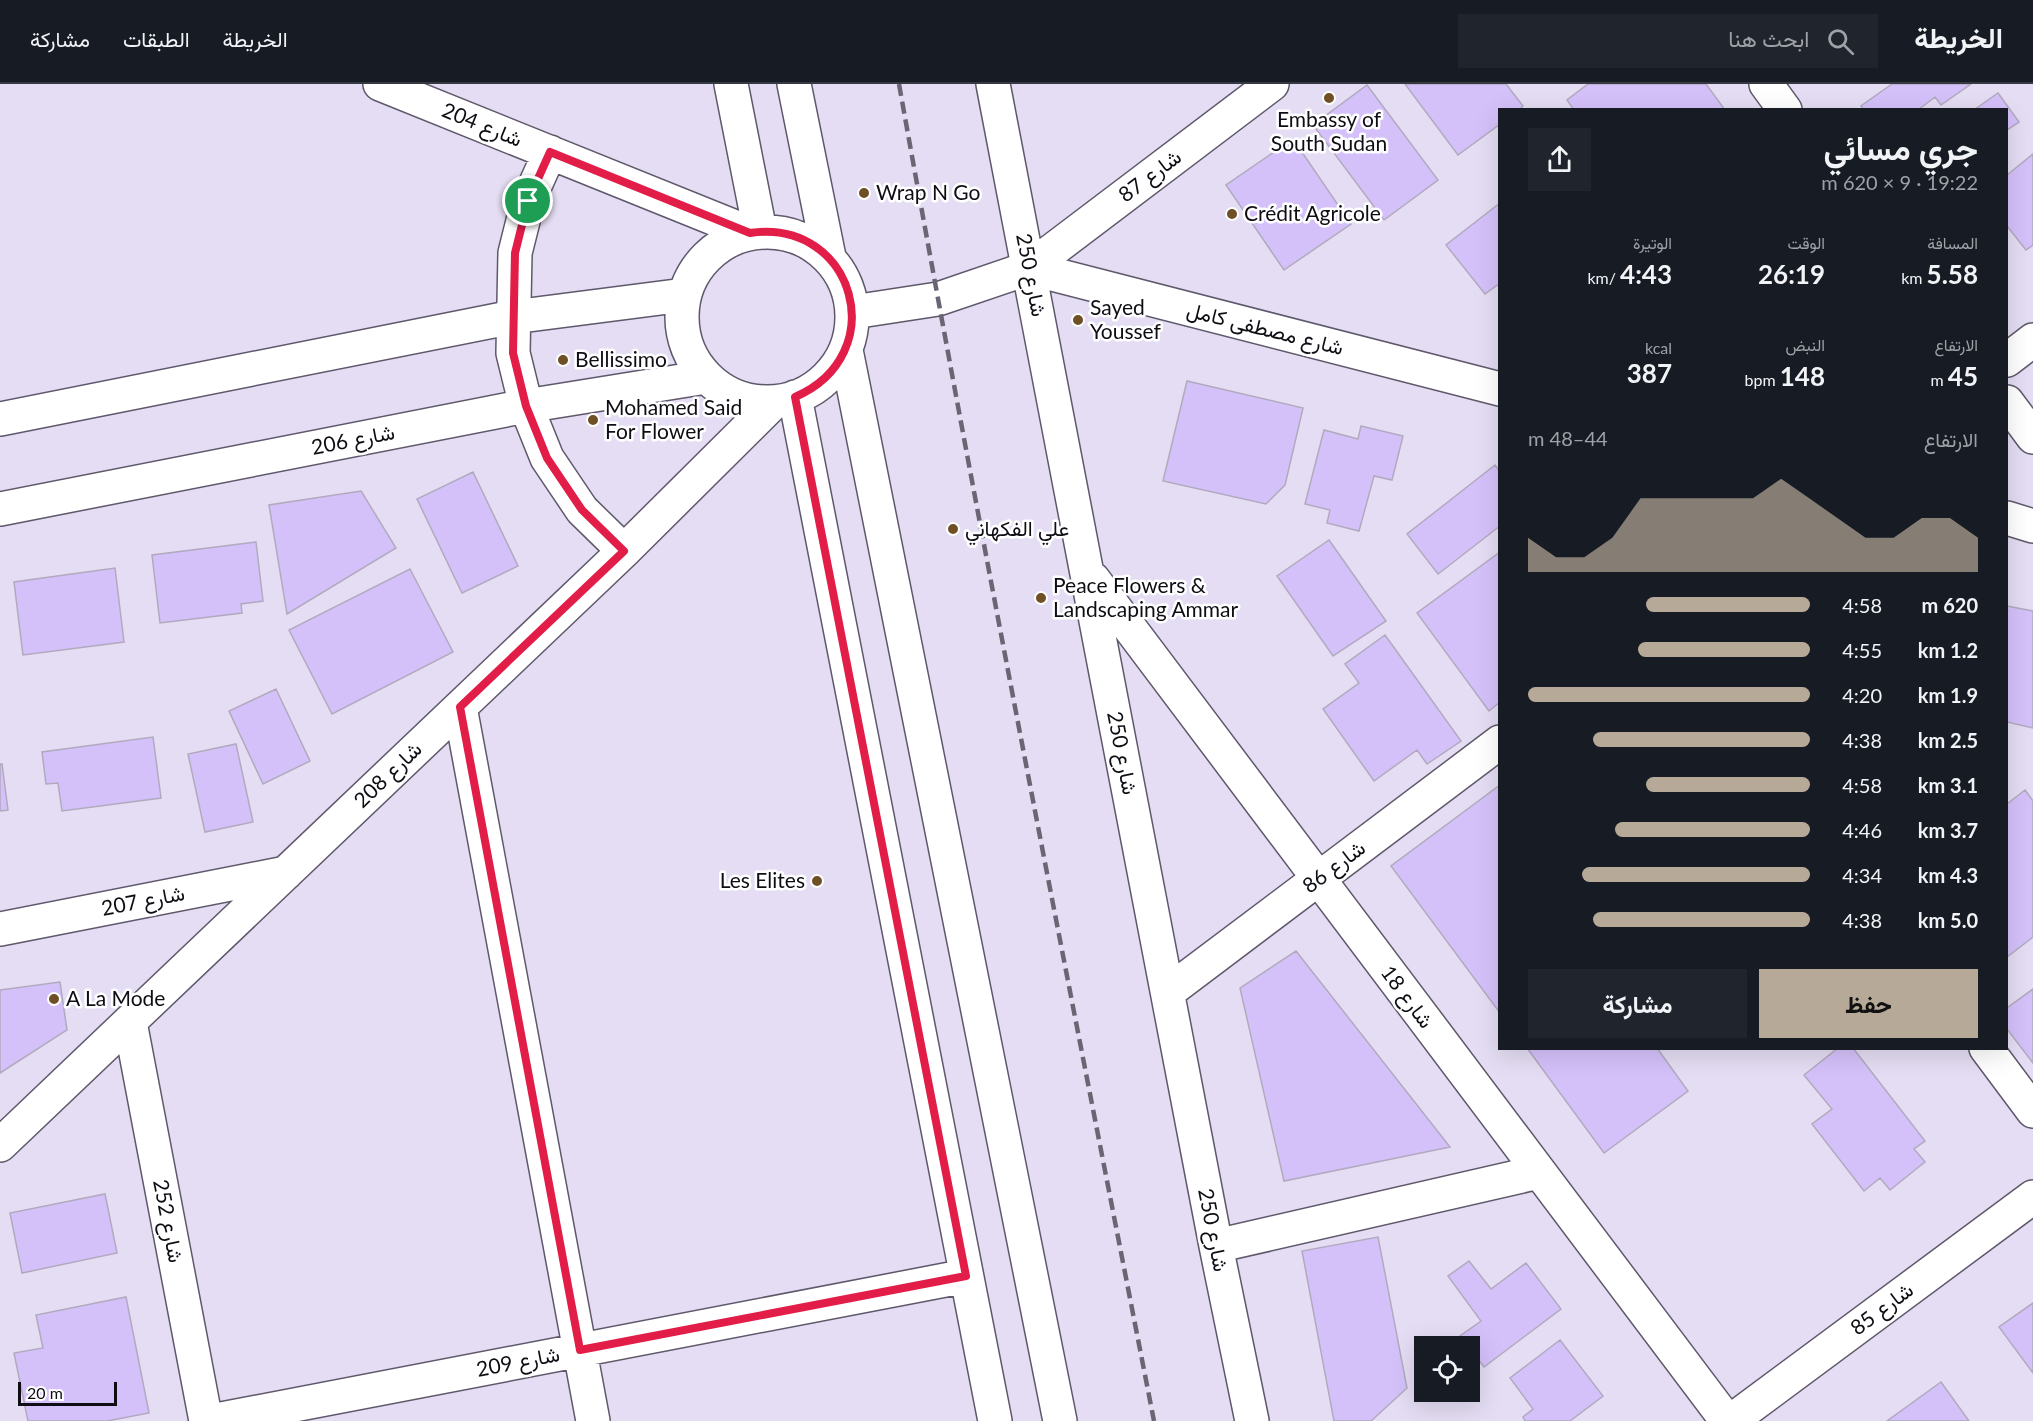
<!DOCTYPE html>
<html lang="ar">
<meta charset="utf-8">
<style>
body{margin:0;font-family:Lato,Vazirmatn,sans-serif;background:#20242c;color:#f1f3f6;direction:rtl;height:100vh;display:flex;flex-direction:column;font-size:22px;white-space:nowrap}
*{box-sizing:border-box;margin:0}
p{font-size:20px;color:#9ea1a6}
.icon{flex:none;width:33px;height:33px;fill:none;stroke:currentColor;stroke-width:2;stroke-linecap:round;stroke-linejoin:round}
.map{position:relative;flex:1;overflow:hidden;direction:ltr}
.side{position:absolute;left:1498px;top:24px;width:510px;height:942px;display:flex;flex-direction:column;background:#171b24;border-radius:0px;box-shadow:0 6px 24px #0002;direction:rtl}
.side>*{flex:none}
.fabs{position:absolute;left:1414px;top:1252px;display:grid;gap:12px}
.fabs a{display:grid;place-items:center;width:66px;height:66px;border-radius:0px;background:#171b24;box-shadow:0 6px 24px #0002;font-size:30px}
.scale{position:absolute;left:18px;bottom:15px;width:99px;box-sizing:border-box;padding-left:6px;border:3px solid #0f0d14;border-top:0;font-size:16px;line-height:21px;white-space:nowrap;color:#0f0d14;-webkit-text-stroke:4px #fff;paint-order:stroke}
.pin{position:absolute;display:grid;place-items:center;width:51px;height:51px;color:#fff;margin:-26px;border:3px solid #fff;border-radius:50%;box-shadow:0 2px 6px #0007}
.round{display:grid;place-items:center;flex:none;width:63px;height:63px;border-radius:0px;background:#20242c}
.head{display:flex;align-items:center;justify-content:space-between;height:102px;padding:0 30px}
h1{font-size:33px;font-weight:700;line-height:45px}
.figures{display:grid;grid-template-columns:repeat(3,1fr);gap:9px;height:102px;padding:6px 30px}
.figures div{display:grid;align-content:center}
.figures b{font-size:26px;font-weight:700}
.figures small{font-size:16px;font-weight:400}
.figures p{font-size:16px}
.chart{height:168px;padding:12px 30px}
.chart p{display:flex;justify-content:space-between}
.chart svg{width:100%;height:108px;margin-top:6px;fill:#b6a998;opacity:.7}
.cta{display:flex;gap:12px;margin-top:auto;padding:12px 30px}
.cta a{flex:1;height:69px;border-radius:0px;background:#b6a998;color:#111;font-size:24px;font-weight:700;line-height:69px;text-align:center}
.cta a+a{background:#20242c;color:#f1f3f6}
ul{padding:0 30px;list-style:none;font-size:20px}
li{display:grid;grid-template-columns:96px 72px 1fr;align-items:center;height:45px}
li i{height:15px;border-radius:8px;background:#b6a998}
header{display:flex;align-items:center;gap:36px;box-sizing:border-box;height:84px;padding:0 30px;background:#171b24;border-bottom:2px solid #363941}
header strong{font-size:28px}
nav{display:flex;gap:33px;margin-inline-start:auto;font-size:21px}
.search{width:420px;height:54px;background:#20242c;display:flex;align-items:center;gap:15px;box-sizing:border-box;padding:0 21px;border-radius:0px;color:#9ea1a6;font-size:22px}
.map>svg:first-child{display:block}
.building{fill:#d5c1fa;stroke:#b1aabf;stroke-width:1.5}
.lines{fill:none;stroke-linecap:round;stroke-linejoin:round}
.minor-casing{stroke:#5f586b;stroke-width:36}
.minor{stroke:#fff;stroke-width:33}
.rail{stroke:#696572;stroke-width:4.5;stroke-dasharray:12 6;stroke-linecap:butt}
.route-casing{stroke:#fff;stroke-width:12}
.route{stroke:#e11d48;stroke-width:8}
.poi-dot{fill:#6f4f25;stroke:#fff;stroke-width:2}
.labels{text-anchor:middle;stroke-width:5;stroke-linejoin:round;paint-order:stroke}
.poi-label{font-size:21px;fill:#0f0d14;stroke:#fff;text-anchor:start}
.street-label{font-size:21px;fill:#0f0d14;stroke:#fff}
</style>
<header>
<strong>الخريطة</strong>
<div class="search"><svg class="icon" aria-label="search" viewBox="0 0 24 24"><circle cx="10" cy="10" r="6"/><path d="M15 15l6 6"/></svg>ابحث هنا</div>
<nav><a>الخريطة</a><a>الطبقات</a><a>مشاركة</a></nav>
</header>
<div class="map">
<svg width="2033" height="1337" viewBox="0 0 2033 1337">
<rect width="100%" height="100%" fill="#e4ddf3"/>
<path class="building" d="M1405,0H1506L1523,22L1519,26H1500V40L1458,71Z
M1588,0H1706L1725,26H1574L1567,16Z
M1892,0H1971L1941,21L1935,13L1918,26H1864L1861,22Z
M1367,1L1438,96L1384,136L1313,41Z
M1998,9L2019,38L2007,46V26H1974Z
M1293,55L1351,140L1284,186L1226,101Z
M2033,70V161L2026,166L2007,142V91Z
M1500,119V199L1485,210L1446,161Z
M1187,297L1303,324L1285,401L1266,420L1163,397Z
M1361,342L1403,352L1392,396L1374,392L1359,447L1327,439L1330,426L1305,420L1324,346L1358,355Z
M1495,381L1500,388V442L1438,490L1407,450Z
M473,388L518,482L462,509L417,415Z
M361,407L396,464L287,530L269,421Z
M1329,456L1386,537L1333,572L1277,492Z
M256,458L263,517L241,520L242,529L160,539L152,471Z
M1500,468V618L1489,627L1417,529Z
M115,484L124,558L23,571L14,498Z
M410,485L453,568L332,630L289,546Z
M2007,522L2033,527V644L2007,638Z
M1385,551L1461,657L1427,680L1417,666L1374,697L1323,625L1359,599L1345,580Z
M276,605L310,677L263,700L229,627Z
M153,653L161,714L62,727L58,699L46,700L42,668Z
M236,660L253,738L205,748L188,670Z
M0,680H2L8,726L0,727Z
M1500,701V929L1391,782Z
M2025,706L2033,717V853L2007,873V720Z
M1296,867L1450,1063L1284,1097L1240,904Z
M60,898L67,946L0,989V906Z
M2033,905V979L2007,945V924Z
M1527,964H1657L1688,1007L1604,1069Z
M1838,964H1853L1925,1057L1914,1065L1925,1078L1890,1106L1880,1094L1864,1107L1812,1040L1832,1025L1804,991Z
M105,1110L117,1169L22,1189L10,1129Z
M1378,1153L1407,1304L1371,1337H1334L1302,1167Z
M1469,1177L1491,1205L1526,1179L1561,1225L1484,1283L1460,1252L1481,1237L1448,1192Z
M126,1213L149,1329L107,1337H28L14,1269L43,1264L36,1231Z
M2033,1219V1289L1999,1243Z
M1560,1256L1603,1312L1570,1337H1525L1523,1333L1533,1325L1510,1294Z
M1941,1298L1969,1337H1887Z"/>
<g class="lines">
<g class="minor-casing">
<path id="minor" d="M380,0L750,149
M731,0L760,147
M794,0L829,173
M993,0L1216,1162L1252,1337
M1766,0L1785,26
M550,68L528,117L515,169L513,269L526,322L547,374L582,426L624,467
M682 233a85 85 0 1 1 170 0a85 85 0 1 1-170 0Z
M1029,184L1500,305
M853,228L938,215L1029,184L1272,0
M846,266L1060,1337
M2007,276L2033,256
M795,313L995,1337
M2007,318L2033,353
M0,335L513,233L684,211
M0,425L526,322L706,293
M2007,434L2033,442
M1093,495L1727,1337
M460,623L593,1337
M0,845L286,789
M1168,908L1500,658
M130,938L206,1337
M1986,964L2033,1027
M0,1061L624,467L774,318
M1216,1162L1539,1088
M211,1337L966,1192
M1731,1337L2033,1113"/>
</g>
<use href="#minor" class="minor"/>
<path class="rail" d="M899,0C979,447 1067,892 1154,1337"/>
</g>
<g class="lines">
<g class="route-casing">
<path id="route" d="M550,68L750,149C855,134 893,271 795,313L966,1192L580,1266L460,623L624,467L582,426L547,374L526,322L513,269L515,169L528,117Z"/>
</g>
<use href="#route" class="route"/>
</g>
<g class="poi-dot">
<circle cx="1329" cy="14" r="6"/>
<circle cx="864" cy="109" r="6"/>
<circle cx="1232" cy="130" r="6"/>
<circle cx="1078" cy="236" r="6"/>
<circle cx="563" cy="276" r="6"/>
<circle cx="593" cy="336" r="6"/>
<circle cx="953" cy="445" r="6"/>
<circle cx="1041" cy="514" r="6"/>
<circle cx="817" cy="797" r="6"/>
<circle cx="54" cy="915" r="6"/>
</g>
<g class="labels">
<g class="poi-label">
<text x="1329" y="43" text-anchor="middle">Embassy of<tspan x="1329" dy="24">South Sudan</tspan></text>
<text x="876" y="116">Wrap N Go</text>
<text x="1244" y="137">Crédit Agricole</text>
<text x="1090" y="231">Sayed<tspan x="1090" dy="24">Youssef</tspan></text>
<text x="575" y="283">Bellissimo</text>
<text x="605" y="331">Mohamed Said<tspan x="605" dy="24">For Flower</tspan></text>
<text x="965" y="452">علي الفكهاني</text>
<text x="1053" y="509">Peace Flowers &amp;<tspan x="1053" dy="24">Landscaping Ammar</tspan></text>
<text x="805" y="804" text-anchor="end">Les Elites</text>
<text x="66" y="922">A La Mode</text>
</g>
<g class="street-label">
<text transform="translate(482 41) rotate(22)" y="7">شارع 204</text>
<text transform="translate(1150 92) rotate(-37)" y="7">شارع 87</text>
<text transform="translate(1031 191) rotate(79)" y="7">شارع 250</text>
<text transform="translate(1265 245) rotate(14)" y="7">شارع مصطفى كامل</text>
<text transform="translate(353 356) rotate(-11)" y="7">شارع 206</text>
<text transform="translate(1122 669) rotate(79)" y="7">شارع 250</text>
<text transform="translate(388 691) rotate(-44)" y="7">شارع 208</text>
<text transform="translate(1334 783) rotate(-37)" y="7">شارع 86</text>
<text transform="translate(143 817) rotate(-11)" y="7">شارع 207</text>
<text transform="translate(1407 913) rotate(53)" y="7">شارع 18</text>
<text transform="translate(168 1137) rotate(79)" y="7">شارع 252</text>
<text transform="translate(1213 1146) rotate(79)" y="7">شارع 250</text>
<text transform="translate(1882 1225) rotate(-37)" y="7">شارع 85</text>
<text transform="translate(518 1278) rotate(-11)" y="7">شارع 209</text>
</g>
</g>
</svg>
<div class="fabs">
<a><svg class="icon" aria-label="locate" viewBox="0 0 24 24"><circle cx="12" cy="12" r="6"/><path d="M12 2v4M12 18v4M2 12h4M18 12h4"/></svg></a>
</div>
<div class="scale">20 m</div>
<div class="pin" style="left:528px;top:117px;background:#1e9e55"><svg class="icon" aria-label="arrive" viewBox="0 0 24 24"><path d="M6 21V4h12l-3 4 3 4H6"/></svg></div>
<section class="side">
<div class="head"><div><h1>جري مسائي</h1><p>19:22 · 9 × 620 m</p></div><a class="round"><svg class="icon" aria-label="share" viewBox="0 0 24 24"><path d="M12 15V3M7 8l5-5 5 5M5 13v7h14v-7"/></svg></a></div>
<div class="figures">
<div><p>المسافة</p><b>5.58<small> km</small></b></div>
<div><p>الوقت</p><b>26:19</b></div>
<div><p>الوتيرة</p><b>4:43<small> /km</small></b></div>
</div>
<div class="figures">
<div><p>الارتفاع</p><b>45<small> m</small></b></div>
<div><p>النبض</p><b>148<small> bpm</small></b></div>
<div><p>kcal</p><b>387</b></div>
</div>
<div class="chart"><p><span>الارتفاع</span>44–48 m</p>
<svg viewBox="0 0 160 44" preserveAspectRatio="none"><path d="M0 44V30L10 38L20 38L30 30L40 14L50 14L60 14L70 14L80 14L90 6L100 14L110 22L120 30L130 30L140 22L150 22L160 30V44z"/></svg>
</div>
<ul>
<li><b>620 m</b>4:58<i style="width:58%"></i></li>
<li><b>1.2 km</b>4:55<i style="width:61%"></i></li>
<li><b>1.9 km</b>4:20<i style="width:100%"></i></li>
<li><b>2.5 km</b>4:38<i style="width:77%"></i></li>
<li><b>3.1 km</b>4:58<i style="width:58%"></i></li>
<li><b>3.7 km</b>4:46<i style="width:69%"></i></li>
<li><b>4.3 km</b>4:34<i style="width:81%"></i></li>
<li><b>5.0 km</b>4:38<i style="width:77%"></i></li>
</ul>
<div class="cta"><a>حفظ</a><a>مشاركة</a></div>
</section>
</div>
